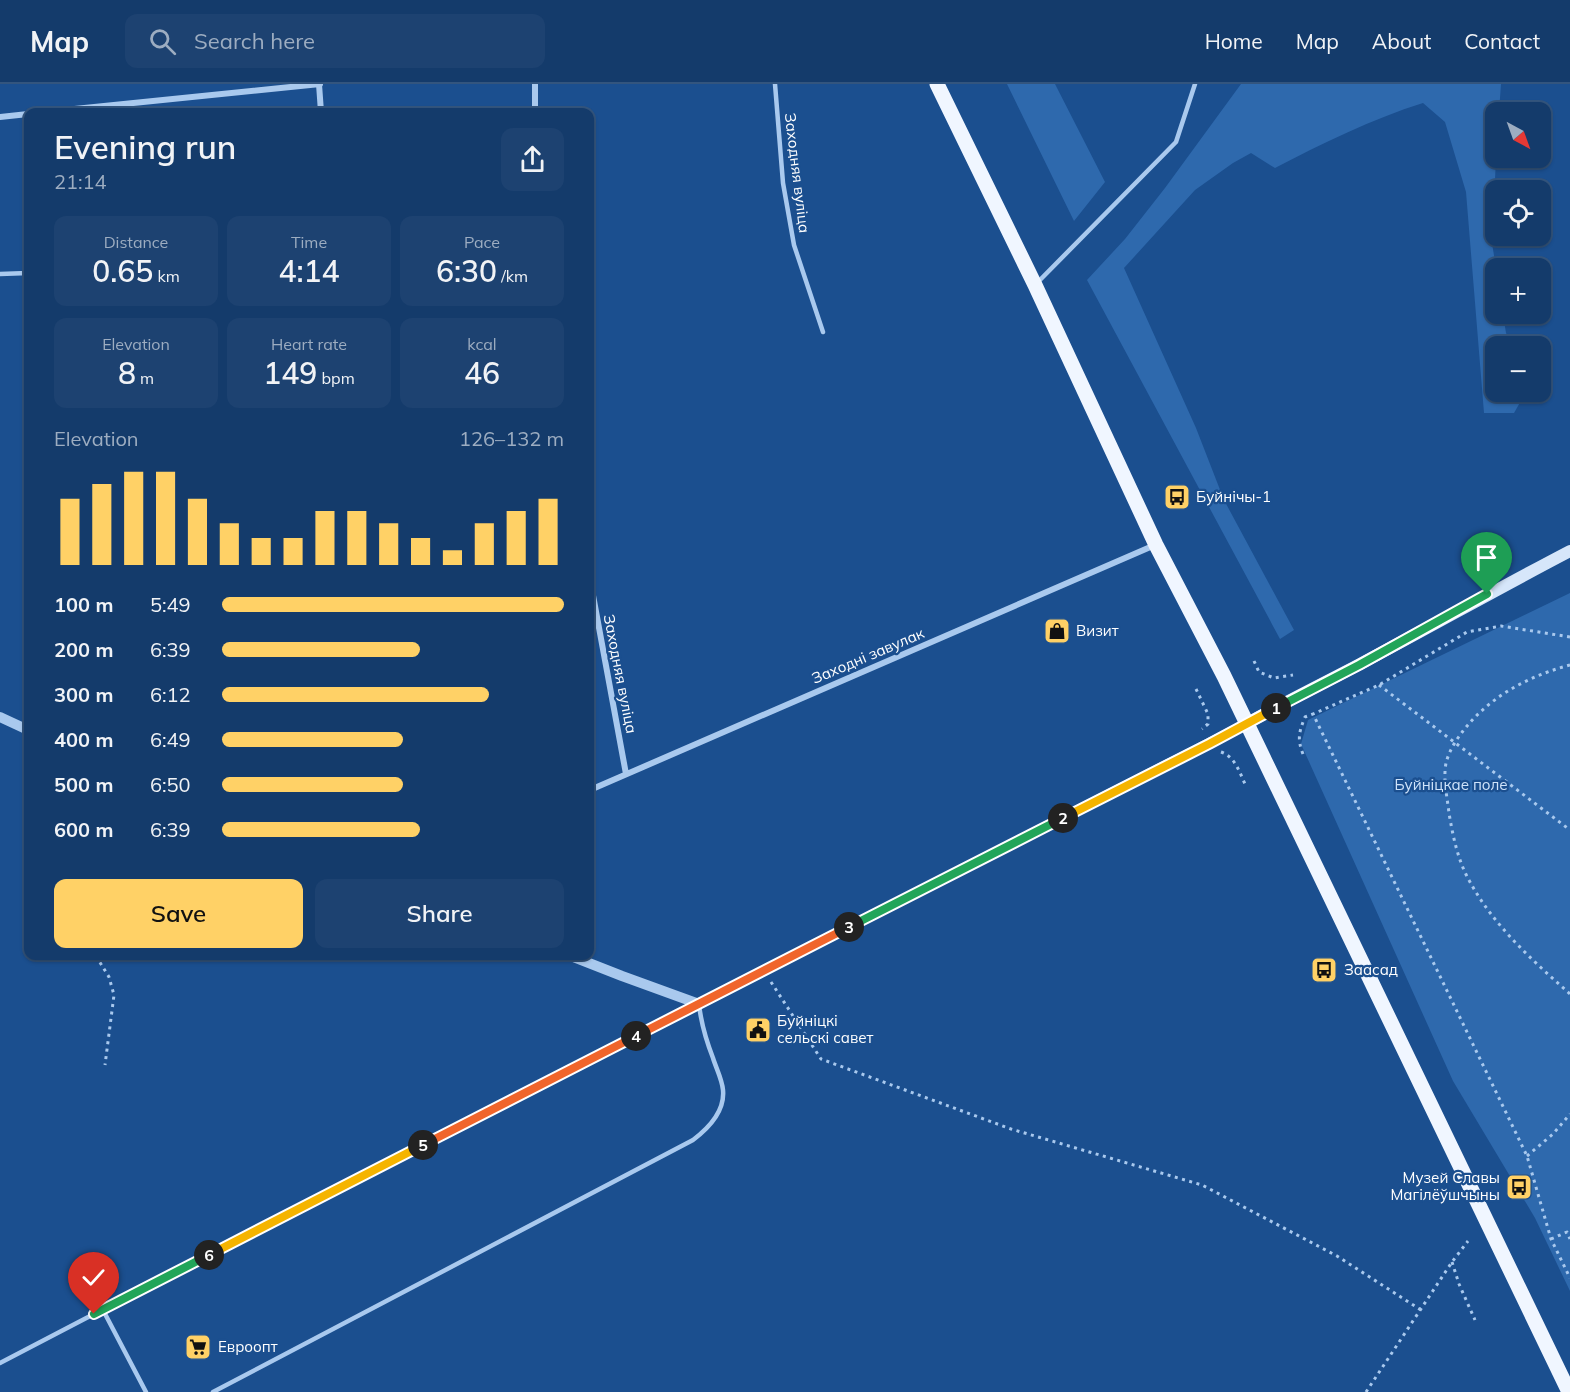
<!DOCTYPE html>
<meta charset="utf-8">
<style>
body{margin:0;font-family:Mulish,sans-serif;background:#1d4271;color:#f1f3f6;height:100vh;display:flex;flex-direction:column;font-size:22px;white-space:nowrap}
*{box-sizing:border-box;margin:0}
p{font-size:20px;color:#9dadc1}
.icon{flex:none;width:33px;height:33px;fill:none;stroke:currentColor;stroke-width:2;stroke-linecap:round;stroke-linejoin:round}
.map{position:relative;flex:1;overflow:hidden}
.sheet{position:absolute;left:24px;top:24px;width:570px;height:852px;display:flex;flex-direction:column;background:#143b6b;border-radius:12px;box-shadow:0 2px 4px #0004,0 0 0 2px #33557e}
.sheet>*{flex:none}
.needle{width:39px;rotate:139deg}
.buttons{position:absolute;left:1485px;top:18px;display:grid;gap:12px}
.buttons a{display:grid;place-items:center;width:66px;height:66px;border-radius:12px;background:#143b6b;box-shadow:0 2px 4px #0004,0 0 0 2px #33557e;font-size:30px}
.pin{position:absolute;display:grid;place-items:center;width:51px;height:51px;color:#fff;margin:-62px -26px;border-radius:50% 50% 50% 0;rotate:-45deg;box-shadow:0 0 6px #0007}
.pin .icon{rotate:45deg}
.km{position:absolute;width:30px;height:30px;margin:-15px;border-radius:50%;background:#222;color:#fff;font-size:16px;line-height:30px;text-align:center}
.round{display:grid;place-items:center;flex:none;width:63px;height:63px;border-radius:12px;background:#1d4271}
.summary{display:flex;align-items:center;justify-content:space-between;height:102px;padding:0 30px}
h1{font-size:33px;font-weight:600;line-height:45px}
.metrics{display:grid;grid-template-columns:repeat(3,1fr);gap:9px;height:102px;padding:6px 30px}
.metrics div{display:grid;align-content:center;border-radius:12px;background:#1d4271;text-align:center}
.metrics b{font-size:30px;font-weight:600}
.metrics small{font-size:16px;font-weight:400}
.metrics p{font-size:16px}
.chart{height:168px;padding:12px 30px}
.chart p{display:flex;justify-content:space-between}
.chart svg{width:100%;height:108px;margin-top:6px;stroke:#ffd166;stroke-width:6}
.action{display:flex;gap:12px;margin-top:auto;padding:12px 30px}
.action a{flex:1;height:69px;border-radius:12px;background:#ffd166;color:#111;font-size:24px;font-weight:600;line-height:69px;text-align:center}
.action a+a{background:#1d4271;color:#f1f3f6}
ul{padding:0 30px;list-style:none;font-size:20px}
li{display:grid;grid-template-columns:96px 72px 1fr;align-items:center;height:45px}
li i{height:15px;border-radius:8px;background:#ffd166}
header{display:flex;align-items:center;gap:36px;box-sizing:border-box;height:84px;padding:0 30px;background:#143b6b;border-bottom:2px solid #33557e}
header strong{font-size:28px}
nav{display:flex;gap:33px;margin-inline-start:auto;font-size:21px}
.search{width:420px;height:54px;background:#1d4271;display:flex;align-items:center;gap:15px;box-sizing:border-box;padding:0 21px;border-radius:12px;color:#9dadc1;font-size:22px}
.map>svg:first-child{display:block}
.green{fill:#2e69ad}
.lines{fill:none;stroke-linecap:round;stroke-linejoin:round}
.path{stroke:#a9c9ee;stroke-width:3;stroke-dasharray:3 4.5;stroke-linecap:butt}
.service{stroke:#a9c9ee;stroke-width:4.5}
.minor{stroke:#a9c9ee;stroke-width:6}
.tertiary{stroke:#a9c9ee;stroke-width:10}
.secondary{stroke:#d6e6fa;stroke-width:12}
.primary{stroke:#f0f6ff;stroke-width:15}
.split-1-casing{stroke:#fff;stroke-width:12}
.split-2-casing{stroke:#fff;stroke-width:12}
.split-3-casing{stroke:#fff;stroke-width:12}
.split-4-casing{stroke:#fff;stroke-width:12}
.split-5-casing{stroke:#fff;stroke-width:12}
.split-6-casing{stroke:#fff;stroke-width:12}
.split-7-casing{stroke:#fff;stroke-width:12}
.split-1{stroke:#22a559;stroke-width:8}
.split-2{stroke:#f5b400;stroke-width:8}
.split-3{stroke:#22a559;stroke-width:8}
.split-4{stroke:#f0652b;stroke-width:8}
.split-5{stroke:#f0652b;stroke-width:8}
.split-6{stroke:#f5b400;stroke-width:8}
.split-7{stroke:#22a559;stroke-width:8}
.labels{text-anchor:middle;stroke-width:4.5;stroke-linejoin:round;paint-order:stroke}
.street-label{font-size:15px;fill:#fff;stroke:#1b4f8f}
.poi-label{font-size:15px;fill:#fff;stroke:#1b4f8f;text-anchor:start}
.park-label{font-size:15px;fill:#cfe3fa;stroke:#1b4f8f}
</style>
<header>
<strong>Map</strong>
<div class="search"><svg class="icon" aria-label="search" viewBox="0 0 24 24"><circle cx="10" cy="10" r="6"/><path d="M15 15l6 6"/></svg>Search here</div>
<nav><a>Home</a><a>Map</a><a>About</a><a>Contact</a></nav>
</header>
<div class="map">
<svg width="1570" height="1308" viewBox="0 0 1570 1308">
<rect width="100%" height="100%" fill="#1b4f8f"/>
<path class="green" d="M1007,0H1055L1105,98L1074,137Z
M1241,0H1501L1499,28H1496V74L1492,159L1496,184V230H1503L1506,249L1513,262H1496V308H1526L1514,329H1484L1466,108L1445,38L1423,19C1372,35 1323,59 1275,84L1251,69L1233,79L1195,106L1124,184L1196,344L1224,416L1294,546L1280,555L1087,196L1125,155L1165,104Z
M1570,509V1207L1535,1134L1453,997L1301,660L1308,636Z"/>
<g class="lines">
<path class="path" d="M1570,553L1501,542L1467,548L1379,601L1313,630L1527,1072L1551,1155L1570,1194
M1254,577L1259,588L1274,594L1293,591
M1570,581C1529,592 1490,612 1463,647C1456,656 1449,667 1446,679C1443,695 1447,712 1449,729C1453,753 1458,777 1470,798C1494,842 1533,877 1570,910
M1379,601L1570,746
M1196,605L1208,630V640L1202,645
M1221,668C1235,673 1239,687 1245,700
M1303,670C1297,655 1299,648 1305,633L1313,630
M96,872L109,893L114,911L105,981
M771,898L821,975L1011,1045L1202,1101L1337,1172L1421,1226
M1527,1072L1553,1050L1570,1030
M1551,1155L1567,1148L1570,1155
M1452,1178L1459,1200L1475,1236
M1366,1308L1452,1178L1468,1157"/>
<path class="service" d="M775,0L783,99L794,161L823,248
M0,190L28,189
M1037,199L1176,58L1195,0
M103,1226L146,1308
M0,1279L94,1230
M213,1308L693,1056C709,1044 725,1027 723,1006C722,995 716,984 713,974C706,956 701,939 699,920"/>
<path class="minor" d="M319,0L321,28
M535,0V28
M45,28L320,0
M0,33L28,30
M590,495L626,690
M24,644L28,633
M590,706L1155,461
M94,1230L699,920"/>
<path class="tertiary" d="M0,633L28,646
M571,872L622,892L699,920L1246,640"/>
<path class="secondary" d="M1246,640C1283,619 1322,600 1360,580C1430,543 1499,504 1570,467"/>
<path class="primary" d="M937,0L1035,201L1156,461L1224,592L1569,1308"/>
</g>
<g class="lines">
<g class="split-1-casing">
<path id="split-1" d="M1276,624L1359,581L1487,510"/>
</g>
<g class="split-2-casing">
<path id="split-2" d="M1063,734L1209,660L1276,624"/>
</g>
<g class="split-3-casing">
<path id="split-3" d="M849,843L1063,734"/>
</g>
<g class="split-4-casing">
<path id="split-4" d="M636,952L849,843"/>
</g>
<g class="split-5-casing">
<path id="split-5" d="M423,1061L636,952"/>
</g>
<g class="split-6-casing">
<path id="split-6" d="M209,1171L423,1061"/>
</g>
<g class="split-7-casing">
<path id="split-7" d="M94,1230L209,1171"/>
</g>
<use href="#split-1" class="split-1"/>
<use href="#split-2" class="split-2"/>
<use href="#split-3" class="split-3"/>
<use href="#split-4" class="split-4"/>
<use href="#split-5" class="split-5"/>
<use href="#split-6" class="split-6"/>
<use href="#split-7" class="split-7"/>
</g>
<defs>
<g id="bus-square" transform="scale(1.35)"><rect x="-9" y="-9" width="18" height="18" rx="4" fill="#ffd166" stroke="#1b4f8f"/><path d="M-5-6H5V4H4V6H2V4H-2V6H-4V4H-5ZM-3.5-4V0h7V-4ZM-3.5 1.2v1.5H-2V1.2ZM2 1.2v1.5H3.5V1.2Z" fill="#111"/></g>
<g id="shop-square" transform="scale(1.35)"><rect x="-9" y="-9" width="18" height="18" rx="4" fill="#ffd166" stroke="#1b4f8f"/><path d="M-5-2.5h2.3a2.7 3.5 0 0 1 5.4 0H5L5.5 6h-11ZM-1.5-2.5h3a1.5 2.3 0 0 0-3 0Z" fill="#111"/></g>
<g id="civic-square" transform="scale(1.35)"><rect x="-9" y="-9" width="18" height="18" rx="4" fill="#ffd166" stroke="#1b4f8f"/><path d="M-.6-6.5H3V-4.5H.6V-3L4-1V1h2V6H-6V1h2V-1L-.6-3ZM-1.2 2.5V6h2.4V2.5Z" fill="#111"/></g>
<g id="supermarket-square" transform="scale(1.35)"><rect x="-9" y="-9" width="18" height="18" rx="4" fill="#ffd166" stroke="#1b4f8f"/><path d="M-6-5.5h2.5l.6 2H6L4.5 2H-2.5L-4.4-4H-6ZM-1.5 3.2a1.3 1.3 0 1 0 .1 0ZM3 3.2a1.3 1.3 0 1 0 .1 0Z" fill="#111"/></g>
</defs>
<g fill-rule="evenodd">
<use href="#bus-square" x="1177" y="413"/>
<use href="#shop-square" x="1057" y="547"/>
<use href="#bus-square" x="1324" y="886"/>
<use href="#civic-square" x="758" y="946"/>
<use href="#bus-square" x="1519" y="1103"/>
<use href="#supermarket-square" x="198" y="1263"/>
</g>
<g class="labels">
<g class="street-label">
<text transform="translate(797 89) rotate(83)" y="5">Заходняя вуліца</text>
<text transform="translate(868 572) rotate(-23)" y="5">Заходні завулак</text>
<text transform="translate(620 590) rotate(79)" y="5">Заходняя вуліца</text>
</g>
<g class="poi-label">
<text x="1196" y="418">Буйнічы-1</text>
<text x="1076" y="552">Визит</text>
<text x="1344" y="891">Заасад</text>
<text x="777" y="942">Буйніцкі<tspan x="777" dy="17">сельскі савет</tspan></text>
<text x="1500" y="1099" text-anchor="end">Музей Славы<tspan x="1500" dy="17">Магілёўшчыны</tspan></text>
<text x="218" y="1268">Евроопт</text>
</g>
<g class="park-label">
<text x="1451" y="706">Буйніцкае поле</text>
</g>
</g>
</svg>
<div class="buttons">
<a><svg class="needle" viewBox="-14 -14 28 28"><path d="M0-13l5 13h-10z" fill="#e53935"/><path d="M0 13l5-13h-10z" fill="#9dadc1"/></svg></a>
<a><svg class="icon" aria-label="locate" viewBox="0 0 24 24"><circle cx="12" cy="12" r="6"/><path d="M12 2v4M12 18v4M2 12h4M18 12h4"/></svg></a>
<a>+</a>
<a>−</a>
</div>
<div class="pin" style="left:1487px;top:510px;background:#1e9e55"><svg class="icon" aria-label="arrive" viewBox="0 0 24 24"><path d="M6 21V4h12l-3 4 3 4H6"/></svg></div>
<div class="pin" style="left:94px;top:1230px;background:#d93025"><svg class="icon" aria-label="check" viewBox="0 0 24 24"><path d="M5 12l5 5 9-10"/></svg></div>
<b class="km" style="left:1276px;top:624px">1</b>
<b class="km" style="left:1063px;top:734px">2</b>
<b class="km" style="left:849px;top:843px">3</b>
<b class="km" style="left:636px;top:952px">4</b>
<b class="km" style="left:423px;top:1061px">5</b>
<b class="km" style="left:209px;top:1171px">6</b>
<section class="sheet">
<div class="summary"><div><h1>Evening run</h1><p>21:14</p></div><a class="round"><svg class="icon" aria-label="share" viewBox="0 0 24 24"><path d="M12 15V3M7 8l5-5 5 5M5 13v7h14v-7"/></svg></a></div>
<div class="metrics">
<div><p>Distance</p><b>0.65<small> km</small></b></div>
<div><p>Time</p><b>4:14</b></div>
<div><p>Pace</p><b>6:30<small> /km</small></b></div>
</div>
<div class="metrics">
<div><p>Elevation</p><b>8<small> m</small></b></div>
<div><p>Heart rate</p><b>149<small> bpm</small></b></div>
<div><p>kcal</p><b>46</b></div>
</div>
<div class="chart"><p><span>Elevation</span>126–132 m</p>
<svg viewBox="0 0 160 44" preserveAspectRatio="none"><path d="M5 44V17M15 44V11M25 44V6M35 44V6M45 44V17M55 44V27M65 44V33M75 44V33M85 44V22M95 44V22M105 44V27M115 44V33M125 44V38M135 44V27M145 44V22M155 44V17"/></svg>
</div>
<ul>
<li><b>100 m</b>5:49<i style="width:100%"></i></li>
<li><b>200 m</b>6:39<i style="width:58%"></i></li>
<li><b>300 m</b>6:12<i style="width:78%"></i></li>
<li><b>400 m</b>6:49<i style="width:53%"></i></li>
<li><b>500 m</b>6:50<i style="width:53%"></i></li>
<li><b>600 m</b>6:39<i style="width:58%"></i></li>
</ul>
<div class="action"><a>Save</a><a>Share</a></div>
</section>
</div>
